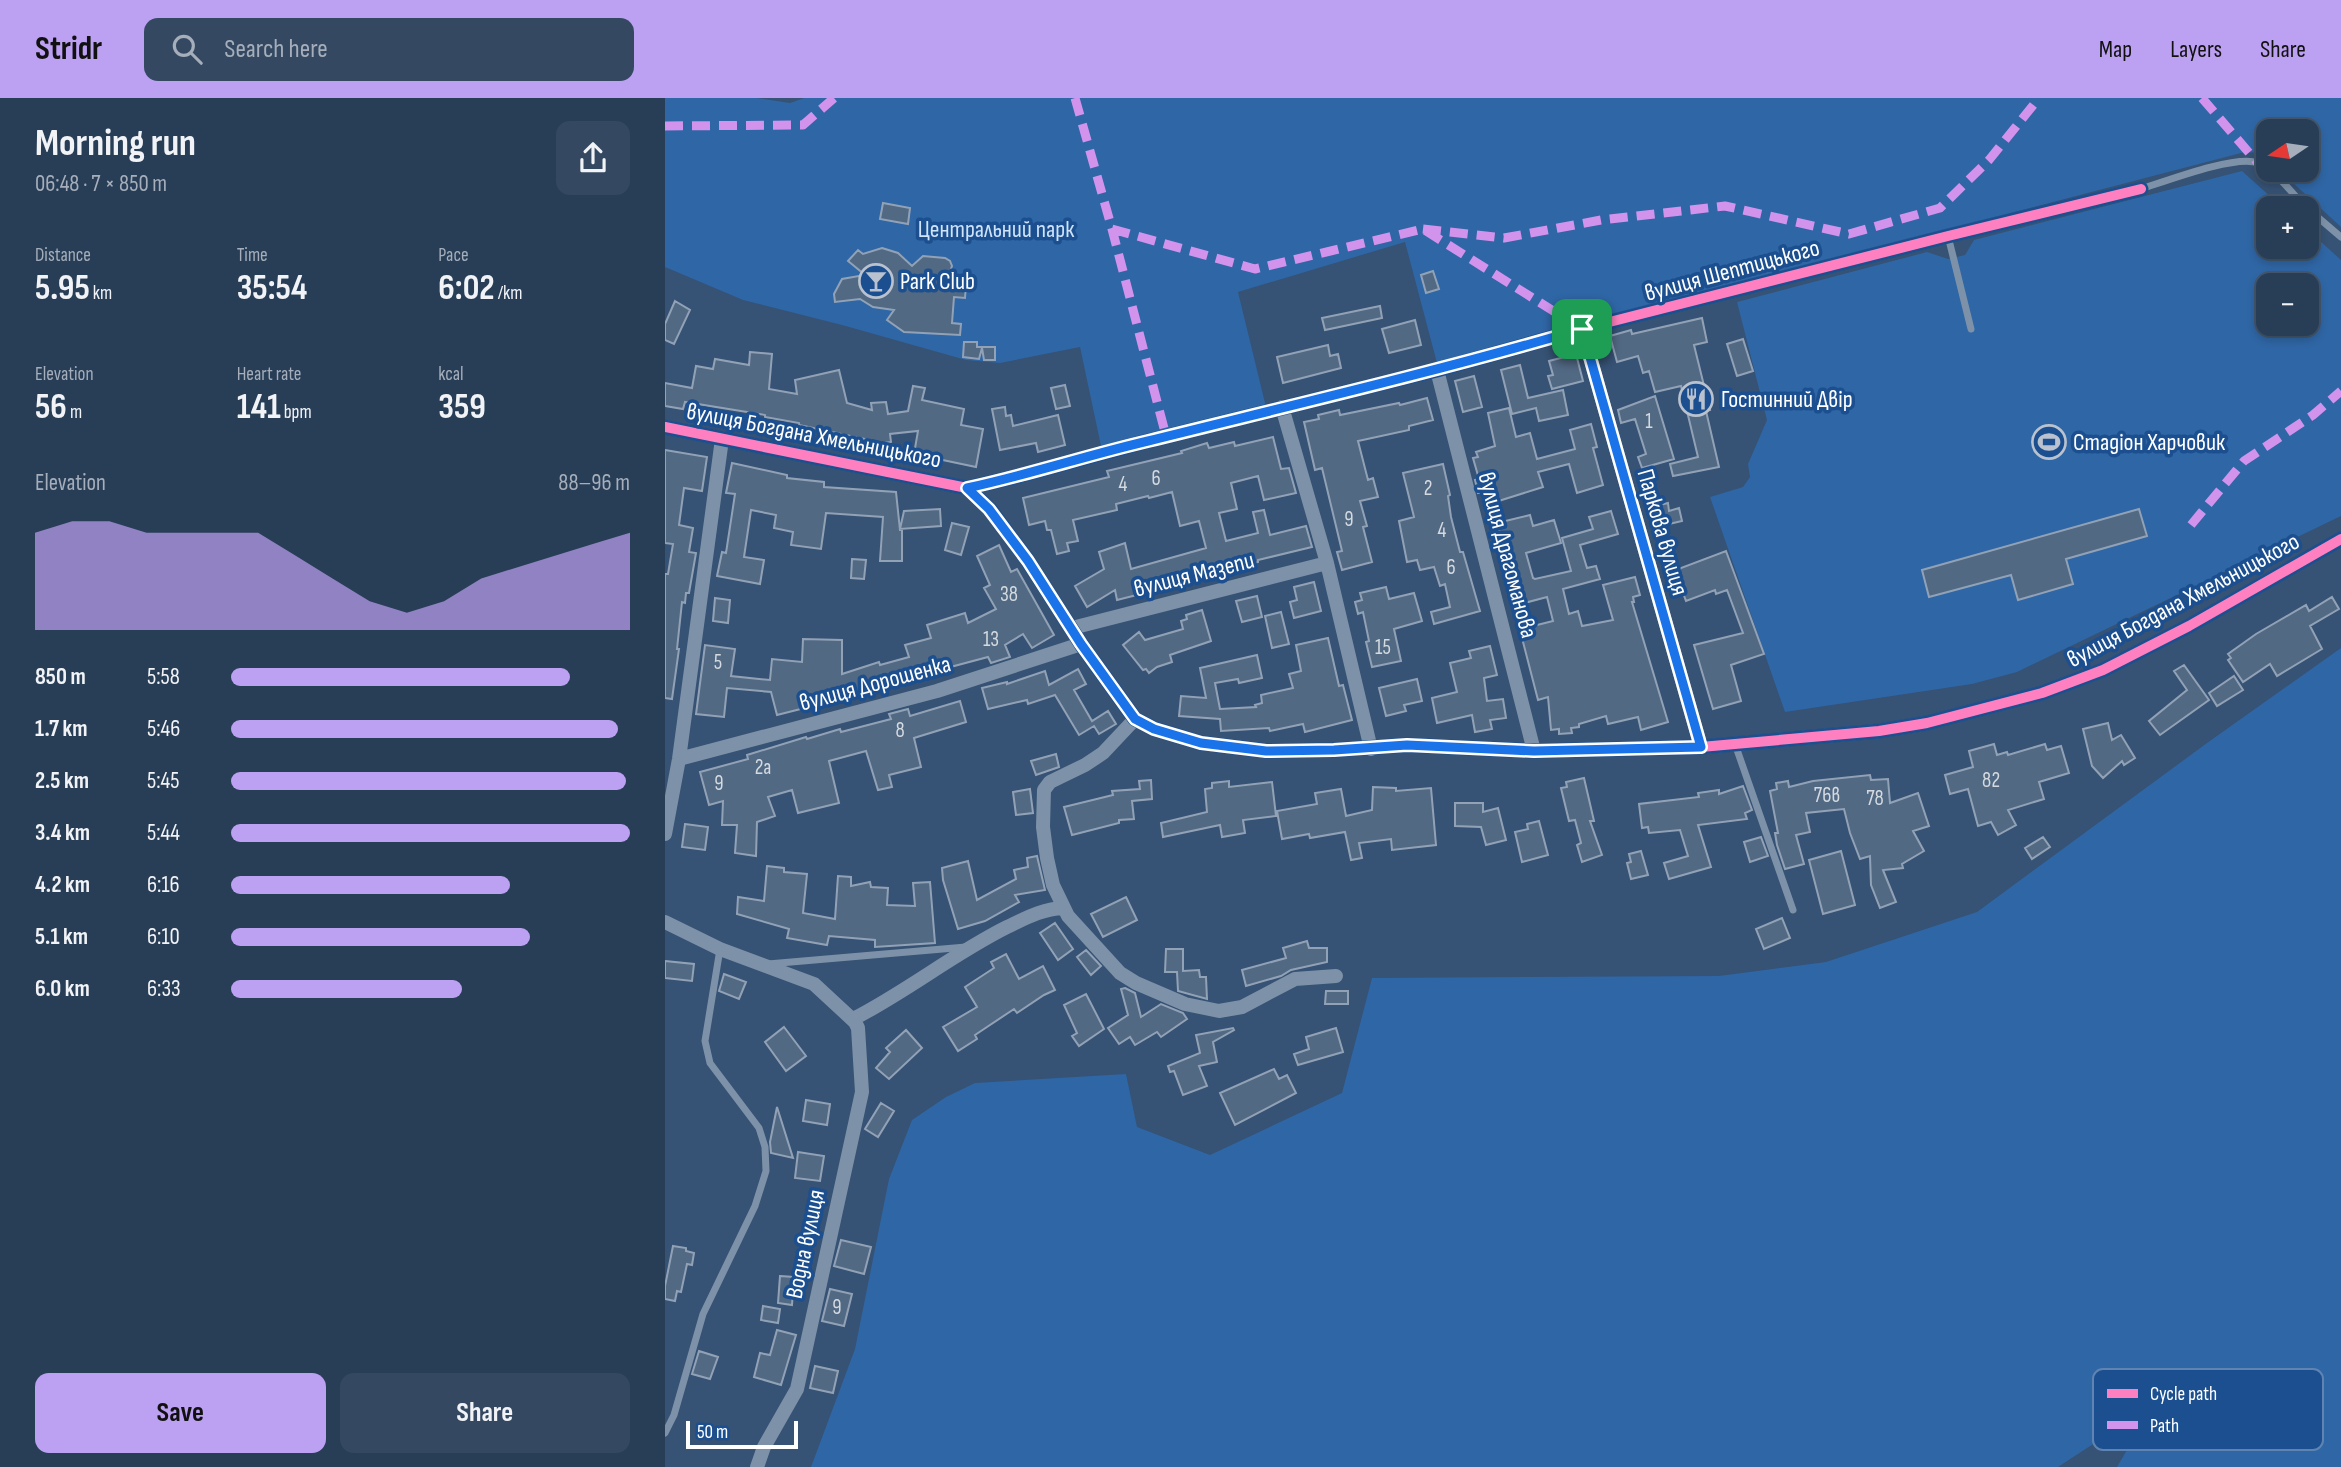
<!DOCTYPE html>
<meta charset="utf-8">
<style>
body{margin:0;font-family:"Sofia Sans Condensed",sans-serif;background:#344961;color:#f1f3f6;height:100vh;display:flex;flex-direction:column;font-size:26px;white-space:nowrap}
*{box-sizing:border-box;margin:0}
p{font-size:23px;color:#a5aeba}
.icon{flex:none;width:38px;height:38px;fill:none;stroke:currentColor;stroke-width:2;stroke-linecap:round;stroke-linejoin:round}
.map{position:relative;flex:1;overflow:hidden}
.panel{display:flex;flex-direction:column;background:#283e57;width:665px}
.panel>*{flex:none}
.needle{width:46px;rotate:257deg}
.fabs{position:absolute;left:1591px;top:21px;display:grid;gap:14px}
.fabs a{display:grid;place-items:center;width:63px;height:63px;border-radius:14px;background:#283e57;box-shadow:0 4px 10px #0003,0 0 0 2px #44576d;font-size:35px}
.scale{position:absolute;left:21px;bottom:18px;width:112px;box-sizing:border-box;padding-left:7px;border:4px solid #fff;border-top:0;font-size:19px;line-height:24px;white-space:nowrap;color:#fff;-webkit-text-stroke:5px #1b4f8f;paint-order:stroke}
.pin{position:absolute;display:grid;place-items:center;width:60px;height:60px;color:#fff;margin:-30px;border-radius:14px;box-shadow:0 4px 10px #0006}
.round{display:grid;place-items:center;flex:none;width:74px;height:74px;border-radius:14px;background:#344961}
.head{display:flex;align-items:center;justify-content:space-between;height:119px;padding:0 35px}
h1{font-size:38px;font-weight:700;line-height:52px}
.figures{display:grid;grid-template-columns:repeat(3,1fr);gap:10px;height:119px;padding:7px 35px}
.figures div{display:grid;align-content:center}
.figures b{font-size:35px;font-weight:700}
.figures small{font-size:19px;font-weight:400}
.figures p{font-size:19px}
.chart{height:196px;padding:14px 35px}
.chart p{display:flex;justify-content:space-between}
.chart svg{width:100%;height:126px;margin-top:7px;fill:#bca0f2;opacity:.7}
.action{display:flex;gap:14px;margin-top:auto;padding:14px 35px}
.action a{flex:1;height:80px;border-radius:14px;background:#bca0f2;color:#111;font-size:28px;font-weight:700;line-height:80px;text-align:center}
.action a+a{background:#344961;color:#f1f3f6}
ul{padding:0 35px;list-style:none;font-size:23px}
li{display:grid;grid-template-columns:112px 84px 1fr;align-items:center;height:52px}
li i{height:18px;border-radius:9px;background:#bca0f2}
header{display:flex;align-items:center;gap:42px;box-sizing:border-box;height:98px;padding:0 35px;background:#bca0f2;color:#111}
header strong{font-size:33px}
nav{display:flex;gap:38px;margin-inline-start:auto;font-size:24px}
.search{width:490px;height:63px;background:#344961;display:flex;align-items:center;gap:18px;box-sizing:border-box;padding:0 24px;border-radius:14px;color:#a5aeba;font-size:26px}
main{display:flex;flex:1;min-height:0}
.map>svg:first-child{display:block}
.green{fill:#2f66a5;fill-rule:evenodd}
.building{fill:#526984;stroke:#92a2b6;stroke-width:2}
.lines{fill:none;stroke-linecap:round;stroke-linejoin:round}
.service{stroke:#7d92a8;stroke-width:7}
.minor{stroke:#7d92a8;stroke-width:14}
.quiet{stroke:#d193ec;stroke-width:9;stroke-dasharray:18 9;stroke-linecap:butt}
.cycleway-casing{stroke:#1b4f8f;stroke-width:15}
.cycleway{stroke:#ff80c0;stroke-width:10}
.route-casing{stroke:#fff;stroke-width:14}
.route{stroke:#1a73e8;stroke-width:9}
.labels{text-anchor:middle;stroke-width:7;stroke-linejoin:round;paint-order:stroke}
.number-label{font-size:21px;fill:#d4dae0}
.park-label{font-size:24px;fill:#cfe3fa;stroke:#1b4f8f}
.street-label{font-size:24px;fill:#fff;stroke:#1b4f8f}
.poi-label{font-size:24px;fill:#fff;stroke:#1b4f8f;text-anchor:start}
.key{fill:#1b4f8f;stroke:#5f84b1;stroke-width:2}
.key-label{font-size:19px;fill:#fff}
</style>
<header>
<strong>Stridr</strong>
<div class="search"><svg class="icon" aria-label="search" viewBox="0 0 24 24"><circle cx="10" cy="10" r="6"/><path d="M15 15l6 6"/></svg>Search here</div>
<nav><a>Map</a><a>Layers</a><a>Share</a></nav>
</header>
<main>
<section class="panel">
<div class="head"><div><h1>Morning run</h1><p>06:48 · 7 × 850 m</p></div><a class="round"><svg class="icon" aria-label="share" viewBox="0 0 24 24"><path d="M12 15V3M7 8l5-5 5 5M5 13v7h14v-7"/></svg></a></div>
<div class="figures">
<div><p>Distance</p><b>5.95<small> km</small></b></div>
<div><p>Time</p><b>35:54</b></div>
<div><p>Pace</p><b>6:02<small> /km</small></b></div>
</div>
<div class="figures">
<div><p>Elevation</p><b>56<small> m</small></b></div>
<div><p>Heart rate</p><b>141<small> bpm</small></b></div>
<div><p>kcal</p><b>359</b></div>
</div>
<div class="chart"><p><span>Elevation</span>88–96 m</p>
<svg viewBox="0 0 160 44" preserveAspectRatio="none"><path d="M0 44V10L10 6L20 6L30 10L40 10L50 10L60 10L70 18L80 26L90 34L100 38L110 34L120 26L130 22L140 18L150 14L160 10V44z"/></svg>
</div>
<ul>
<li><b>850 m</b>5:58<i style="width:85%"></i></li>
<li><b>1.7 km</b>5:46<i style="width:97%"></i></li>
<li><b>2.5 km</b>5:45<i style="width:99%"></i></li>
<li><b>3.4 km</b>5:44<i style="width:100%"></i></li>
<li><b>4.2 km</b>6:16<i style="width:70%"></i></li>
<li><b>5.1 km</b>6:10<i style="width:75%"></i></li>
<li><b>6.0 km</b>6:33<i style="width:58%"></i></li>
</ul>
<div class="action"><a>Save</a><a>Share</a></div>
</section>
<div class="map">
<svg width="1676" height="1369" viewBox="0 0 1676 1369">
<rect width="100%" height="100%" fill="#365274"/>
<path class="green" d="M0,0H92L125,5L139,0H1676V129L1614,72H1642V33H1603V61L1596,55L1580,54L772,265L740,144L573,194L601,309L436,348L415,249L335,265L301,262L177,227L78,202L0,169Z
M1577,73L1618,110H1603V149H1642V131L1676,162V418L1352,574L1307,586L1120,614L1045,399L1078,389L1085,379L1083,366L1102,322L1072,204L1262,154L1283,161L1300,157L1309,142ZM1603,187H1642V226H1603Z
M1676,550V1369H1452L1488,1307L1393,1369H146L190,1251L224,1081L247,1022L281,999L310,985L461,976L472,1029L545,1057L677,995L707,880L1054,878L1161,864L1312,814L1542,645Z"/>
<path class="building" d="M218,105L245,110L243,126L215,121Z
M217,150L233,155L247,168L258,158L280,160L285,163L287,168L281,184L301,186L300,200L289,199L287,225L296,226L295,237L239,234L222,222L229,212L208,209L195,201L170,204L169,196L177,181L200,177L183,163L193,152L198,156Z
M768,173L774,191L761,195L756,177Z
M10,203L25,212L9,246L0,242V226Z
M715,208L717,220L660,232L657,220Z
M1037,220L1042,244L1029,247L1045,312L1041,313L1054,369L1008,378L1005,366L1033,359L1016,288L990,294L984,273L978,275L973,258L952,264L945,238L966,232L967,236Z
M750,222L756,247L724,255L717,231Z
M1078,241L1088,273L1072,278L1062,246Z
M299,244H312V249H330V262H319L317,250L314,261L298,259Z
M663,247L665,258L673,256L676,270L618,285L612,259Z
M85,254L107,256L104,291L132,296L130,282L174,272L182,305L207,312L206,305L221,304L223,316L243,313L248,288L260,290L257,302L299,311L296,327L318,331L311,369L249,356L253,333L225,336L226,344L205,347V342L134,327V325L100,319V317L20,304L18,311L0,308V285L27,290L31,268L48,271L50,261L84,267Z
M911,256L918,283L887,291L883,278L888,277L884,263Z
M855,267L863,300L898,292L903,317L874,323L871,310L847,316L836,272Z
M809,278L817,309L798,314L790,283Z
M400,287L405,308L391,311L386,290Z
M990,298L1009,361L977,370L973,359L981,356L970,321L956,325L953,312Z
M762,300L768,322L744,328V332L693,343L703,382L708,380L713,399L695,403L702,428L698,429L707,464L677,472L672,454L677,453L657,370L650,372L639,324L654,321L653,317L674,312L675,317L734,305L735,307Z
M340,309L341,318L346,317L348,328L393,317L400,347L373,354L371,345L335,352L327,311Z
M844,310L851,339L865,335L872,361L910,351L905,332L926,326L932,349L928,350L938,387L912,395L904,366L873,374L878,389L821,407L817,394L813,395L810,382L814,381L808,360L813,359L811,354L830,348L823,315Z
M608,339L616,371L624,370L631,395L599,402L593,378L566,385L572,411L554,415L561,443L593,435L588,414L599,412L605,437L641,428L647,449L593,462V464L550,475L551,477L452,502L450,492L422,509L410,488L439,471L434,454L460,445L466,471L541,450L534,423L515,428L507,394L484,400L483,398L451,406L452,412L408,422L413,443L402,445L404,453L392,456L386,432H382L380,423L364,427L358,400L444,379L442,373L517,355L516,353L542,345L544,350L569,344L570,348Z
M0,352L42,359L37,393L19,390L14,427L28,430L24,454L31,455L24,495H21L20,505L17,504L12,551H14L7,601L0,600V476H3L8,446L0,445Z
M67,365L122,377V380L159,384V389L231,394L235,432H237V463H215L218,419L161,415L156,451L126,447L128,434L109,430L111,417L86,412L79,459L99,462L95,486L52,478L57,454L61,455L70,396L61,395Z
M778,366L785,397L783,398L786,419L795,454H798L815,513L769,526L766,514L785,509L780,486L775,488L769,469L755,472L752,462L742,464L734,423L749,419L738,375Z
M1003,405L1004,413L1014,410L1017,423L991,429L986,409Z
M275,411L276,428L235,431L239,413Z
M1474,411L1482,438L1401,461L1408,486L1353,502L1346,477L1264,499L1257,472Z
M946,413L953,436L915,447L922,470L931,468L935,481L898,491L904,516L913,513L917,528L948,522L938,487L970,479L975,497L968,499L969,504H967L1003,624L976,632L973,619L943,626L941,618L914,626V629L906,630L907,635L894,636V631L886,632L883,599L873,602L857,540L862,539L860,530L888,523L882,499L852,507L846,485L849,484L832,425L865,417L868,428L889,422L896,445L861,455L868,480L870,481L906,473L897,440L928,431L924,419Z
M287,425L304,429L296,457L280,452Z
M334,447L346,474L352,471L389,537L367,550L358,536L340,547L345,559L326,565L323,559L207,590L208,592L187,598L112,617L106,594L62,590L59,619L31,616L40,547L70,551L66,578L105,582L107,561L137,564L138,541L177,542V576L214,564L215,567L244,559L240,547L266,540L262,527L300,515L303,525L331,511L319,490L325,487L312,458Z
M1061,453L1099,556L1066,567L1076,603L1048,611L1029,547L1078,535L1062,492L1051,496L1050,492L1021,503L1018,495L1008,499L1000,476Z
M187,461L201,462L199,481L186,480Z
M649,484L656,513L629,520L625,504L632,502L629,489Z
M721,489L724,501L749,495L757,523L729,531L736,563L707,569L701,544L704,543L698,514L693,516L690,504L697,502L695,495Z
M592,498L597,519L577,524L571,503Z
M1667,499L1674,511L1645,528L1657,551L1612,578L1605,566L1578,584L1563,562L1566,560L1563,556L1591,536L1641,507L1644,513Z
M50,500L65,502L63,525L48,523Z
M537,512L546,543L505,557L507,564L492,569L484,575L481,571L478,572L458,547L474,534L480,542L518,531L516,523L522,521L521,517Z
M616,514L624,546L607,550L600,518Z
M663,540L674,588L678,587L687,622L640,634L638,626L605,633L604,630L556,633L555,621L514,618L516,598L541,600L535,570L592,557L597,580L574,585L573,581L550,585L555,611L591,609L590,607L597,605L596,597L628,590L624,576L636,573L631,547Z
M825,548L832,577L819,580L822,603L838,601L841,620L825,622L827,631L810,634L807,617L772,625L767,600L792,594L785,565L806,560L804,553Z
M1519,567L1544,602L1495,637L1484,623L1522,592L1509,573Z
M413,571L421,586L409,592L427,623L443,613L451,626L434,636L429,628L414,637L390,597L363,606L362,602L323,611L317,590L342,584V586L380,573L384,587Z
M1569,578L1578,592L1552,608L1544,595Z
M752,581L757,603L739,607L741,613L721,618L714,590Z
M295,603L301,624L249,640L256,669L224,677L227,689L213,692L201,653L164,663L174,705L133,715L127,692L103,699L110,718L92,724L91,758L70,755L72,727H57L58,703L44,707L35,674L83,661L82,657L141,639L142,641L175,631L176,634L226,621L224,616L243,611L245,618Z
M1443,625L1447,642L1456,637L1470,660L1459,667L1457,663L1438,680L1427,668L1418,631Z
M1329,646L1332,657L1342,654L1343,657L1380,646L1382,652L1396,648L1404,675L1374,684L1379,701L1343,712L1351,727L1333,737L1326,724L1313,728L1303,691L1285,696L1280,677L1308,669L1304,653Z
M391,656L394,669L371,677L366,663Z
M1205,677L1206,682L1223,681L1225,705L1253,695L1264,728L1248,733L1259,753L1237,766L1238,770L1218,772L1231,804L1215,810L1206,787L1205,758L1195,761L1185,735L1179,711L1141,715L1145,734L1131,737L1139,766L1120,771L1112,747L1110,735H1113L1105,693L1112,691L1111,685L1123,683L1124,689L1148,683Z
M919,680L929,723H925L937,757L917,764L912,747L916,745L910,722L904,723L896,690L902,689L901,684Z
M486,682L487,701L467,703L469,721L454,722V725L407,737L399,709L448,697L447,693L475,691L474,683Z
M564,683V689L607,684L611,718L578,722L580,735L557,739L555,727L498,739L496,725L542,714L540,691L547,690V685Z
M1078,688L1087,712L1080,715L1082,721L1033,727L1046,769L1004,781L999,765L1023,758L1015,732L984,735L983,729L977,730L974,706L1034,699L1033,695L1054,692V696Z
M708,689L731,690V693L766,690L771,747L727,752L726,741L694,745L697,760L686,762L680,734L645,740L644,736L617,741L612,713L652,706L650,695L676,691L681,718L707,712Z
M365,691L368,715L351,717L348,694Z
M790,705H818V714L833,710L841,742L821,747L816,729L790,728Z
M874,723L883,757L857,764L850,734L863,731L862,726Z
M20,726L43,729L40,752L17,749Z
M1096,739L1103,758L1085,764L1079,744Z
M1378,739L1385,749L1367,761L1360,750Z
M976,753L983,777L966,781L962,765L966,764L964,756Z
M1176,753L1190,807L1158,816L1144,762Z
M372,758L380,792L350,797L354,804L320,823L293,831L278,782L277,770L303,763L312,802L351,781L349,772L363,769L362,760Z
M102,768L119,770V774L142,776L138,815L170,821L173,778L186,779V788L205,784L206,789L223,790L222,807L250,808L248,785L265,784L270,845L210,849V842L164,838L162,847L122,840L124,831L72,816L73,799L99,803Z
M461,799L472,822L438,839L426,816Z
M1117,820L1125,840L1099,851L1091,831Z
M390,825L408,851L393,862L375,835Z
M642,843L644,850H662V864L626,872L616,878L581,888L577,872L621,860L618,850Z
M501,851H518V873L534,872L535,879H541L542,901L513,893L512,874H500Z
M421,852L436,868L426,877L412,859Z
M341,856L354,881L378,868L390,892L379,897L352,915L349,911L310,937L312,941L293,953L278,929L312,909L300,889L329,870L326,864Z
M0,863L29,866L27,883L0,880Z
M59,876L81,884L74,901L54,893Z
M460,890L470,895L476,919L496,906L518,915L522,921L496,939L492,934L470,947L465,939L454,946L443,930L463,917L456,891Z
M661,893H683V906H660Z
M421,896L439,931L414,948L407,938L412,935L399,907Z
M119,929L141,958L121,973L100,944Z
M568,930L569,932L548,944L552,964L534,968L542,988L518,997L509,973L505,974L503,968L535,955L531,937Z
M671,930L678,954L633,967L629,956L644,951L641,939Z
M241,932L257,950L224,981L211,970L225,954L221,950Z
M609,971L614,981L622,977L631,995L570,1027L555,995Z
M141,1002L165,1006L162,1027L138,1023Z
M216,1005L229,1013L213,1039L200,1031Z
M112,1009L128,1060L106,1055L105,1044Z
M133,1054L159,1058L155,1083L130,1080Z
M176,1142L206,1149L199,1176L169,1168Z
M8,1148L21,1150V1153L29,1155L27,1167L22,1166L16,1194L12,1193L10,1203L0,1201V1188Z
M115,1178L129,1179L127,1207L113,1205Z
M165,1191L187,1196L179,1228L157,1223Z
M98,1208L115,1211L113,1225L96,1222Z
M112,1232L131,1237L116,1287L89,1279L95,1255L105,1257Z
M34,1253L53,1259L45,1281L27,1276Z
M150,1268L173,1273L168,1295L145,1290Z"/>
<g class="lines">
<path class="service" d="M1476,91C1501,83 1572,56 1593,65C1611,73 1628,96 1641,110
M1642,110L1676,139
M1283,138L1306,231
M1070,646L1128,812
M103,866L301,849
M0,1335L9,1317L38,1216L90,1108L101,1073L100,1049L94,1030L45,965L40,943L55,851"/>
<path class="minor" d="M917,231L1036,649
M772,272L869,653
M617,309L662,465L706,651
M0,329L302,390L325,411L363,463L416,546L470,621L490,631L536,645L601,653L669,652L742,647L869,653L1036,649L1214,633L1262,625L1377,595L1438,572L1524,528L1676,441
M302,390L350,379L479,344L772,272L917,231L1283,138L1476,91
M407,530L662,465
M470,621L438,655L420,667L385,684L379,692L378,729L382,760L388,787L403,818L455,875L471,885L520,906L554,913L577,909L630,881L671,878
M14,661L272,593L416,546
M0,736L14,661L57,341
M0,824L55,851L149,886L190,924L193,930L197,994L132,1291L99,1349L92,1369
M188,921C241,894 288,856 342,829C361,820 377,811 398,810"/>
<path class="quiet" d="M410,0L447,131L501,338
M1537,0L1592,64
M0,28L138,27L169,0
M447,131L590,171L758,131L917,231
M758,131L839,140L936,122L1060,108L1184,136L1275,110L1324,62L1374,0
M1526,427L1579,363L1648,317L1676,293"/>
<g class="cycleway-casing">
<path id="cycleway" d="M0,329L302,390L325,411L363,463L416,546L470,621L490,631L536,645L601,653L669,652L742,647L869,653L1036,649L1214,633L1262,625L1377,595L1438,572L1524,528L1676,441
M302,390L350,379L479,344L772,272L917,231L1283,138L1476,91"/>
</g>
<use href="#cycleway" class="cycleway"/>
</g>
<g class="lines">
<g class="route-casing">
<path id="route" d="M917,231L1036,649L869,653L742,647L669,652L601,653L536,645L489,631L470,621L416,546L363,463L324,411L302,390C363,377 423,357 483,343C628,307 774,273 917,231Z"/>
</g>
<use href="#route" class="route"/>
</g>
<defs>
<g id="bar-ring" transform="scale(1.75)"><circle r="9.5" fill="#1b4f8f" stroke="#b9c2ce" stroke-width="1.5"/><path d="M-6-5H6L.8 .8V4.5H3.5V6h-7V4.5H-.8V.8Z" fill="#b9c2ce"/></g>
<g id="restaurant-ring" transform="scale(1.75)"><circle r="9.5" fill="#1b4f8f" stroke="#b9c2ce" stroke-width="1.5"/><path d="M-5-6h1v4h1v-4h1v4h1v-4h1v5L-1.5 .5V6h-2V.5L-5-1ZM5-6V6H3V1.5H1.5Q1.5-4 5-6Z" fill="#b9c2ce"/></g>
<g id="stadium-ring" transform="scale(1.75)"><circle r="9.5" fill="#1b4f8f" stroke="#b9c2ce" stroke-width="1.5"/><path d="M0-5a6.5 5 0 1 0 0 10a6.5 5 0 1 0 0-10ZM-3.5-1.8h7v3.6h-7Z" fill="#b9c2ce"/></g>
</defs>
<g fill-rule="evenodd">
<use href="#bar-ring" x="211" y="183"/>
<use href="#restaurant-ring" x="1031" y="301"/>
<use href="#stadium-ring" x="1384" y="344"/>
</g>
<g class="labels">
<g class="number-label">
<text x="984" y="330">1</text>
<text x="491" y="387">6</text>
<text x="458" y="393">4</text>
<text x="763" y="397">2</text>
<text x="684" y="428">9</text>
<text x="777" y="439">4</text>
<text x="786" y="476">6</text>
<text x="344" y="503">38</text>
<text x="326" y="548">13</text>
<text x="718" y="556">15</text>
<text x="53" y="571">5</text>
<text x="235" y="639">8</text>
<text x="98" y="676">2а</text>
<text x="1326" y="689">82</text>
<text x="54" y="692">9</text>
<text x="1162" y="704">76в</text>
<text x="1210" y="707">78</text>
<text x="172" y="1216">9</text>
</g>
<g class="park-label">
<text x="331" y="139">Центральний парк</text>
</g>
<g class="street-label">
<text transform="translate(1067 172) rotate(-15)" y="8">вулиця Шептицького</text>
<text transform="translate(149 337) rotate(11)" y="8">вулиця Богдана Хмельницького</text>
<text transform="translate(998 434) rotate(74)" y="8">Паркова вулиця</text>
<text transform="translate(843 457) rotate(75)" y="8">вулиця Драгоманова</text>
<text transform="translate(529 476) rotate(-14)" y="8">вулиця Мазепи</text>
<text transform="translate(1518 502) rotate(-28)" y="8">вулиця Богдана Хмельницького</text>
<text transform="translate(210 585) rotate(-15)" y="8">вулиця Дорошенка</text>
<text transform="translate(140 1146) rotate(-78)" y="8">Водна вулиця</text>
</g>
<g class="poi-label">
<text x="235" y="191">Park Club</text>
<text x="1056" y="309">Гостинний Двір</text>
<text x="1408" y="352">Стадіон Харчовик</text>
</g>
</g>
<rect x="1428" y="1271" width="230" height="81" rx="10" class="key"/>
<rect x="1442" y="1291" width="31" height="9" fill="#ff80c0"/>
<rect x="1442" y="1323" width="31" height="8" fill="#d193ec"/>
<g class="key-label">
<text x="1485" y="1302">Cycle path</text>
<text x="1485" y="1334">Path</text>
</g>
</svg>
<div class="fabs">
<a><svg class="needle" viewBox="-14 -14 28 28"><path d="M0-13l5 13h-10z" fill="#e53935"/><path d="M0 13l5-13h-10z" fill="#a5aeba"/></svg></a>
<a>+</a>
<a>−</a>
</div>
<div class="scale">50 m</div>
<div class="pin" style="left:917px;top:231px;background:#1e9e55"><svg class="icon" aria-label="arrive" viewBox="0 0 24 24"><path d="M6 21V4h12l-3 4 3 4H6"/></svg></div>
</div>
</main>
